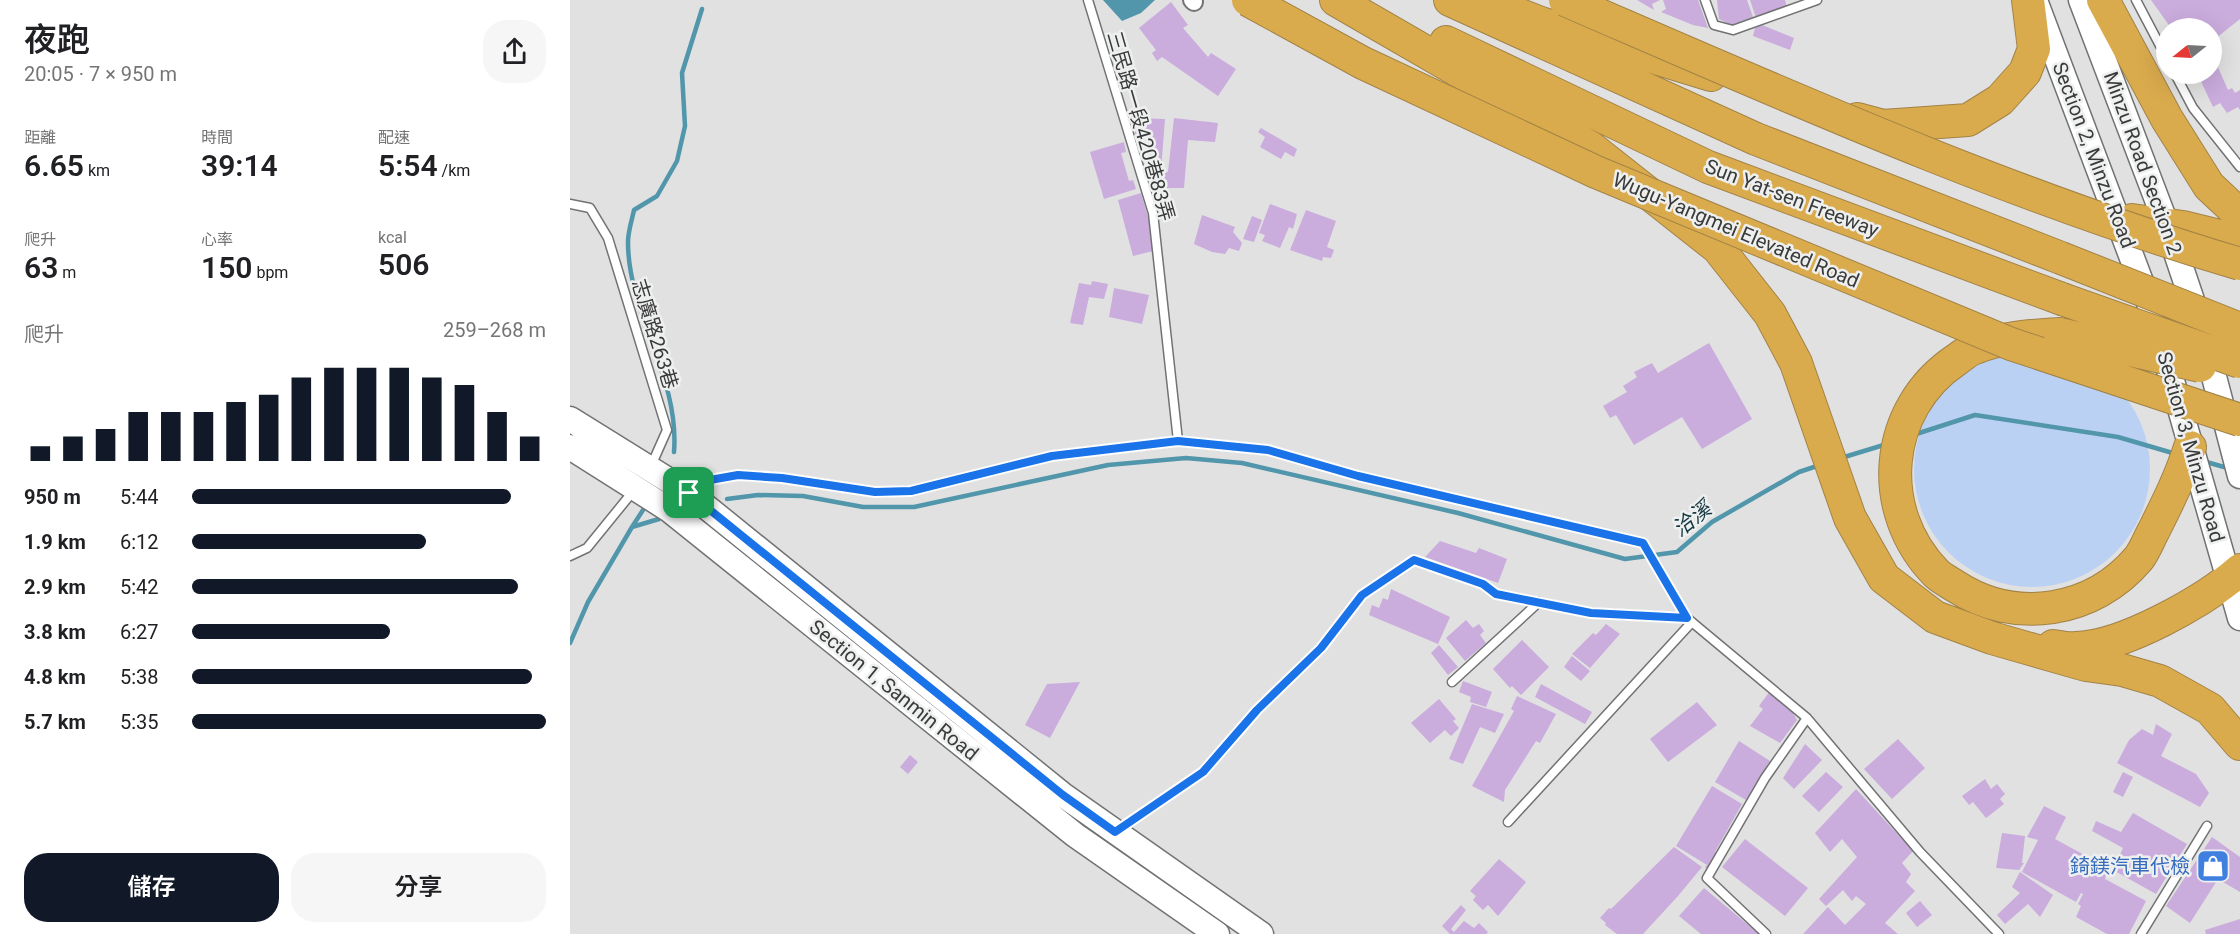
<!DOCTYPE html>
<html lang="zh-TW">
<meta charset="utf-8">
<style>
body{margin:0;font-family:Roboto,"Noto Sans TC",sans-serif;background:#f6f6f6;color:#202124;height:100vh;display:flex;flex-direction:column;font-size:22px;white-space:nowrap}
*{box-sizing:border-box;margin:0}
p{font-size:20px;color:#757577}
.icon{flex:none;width:33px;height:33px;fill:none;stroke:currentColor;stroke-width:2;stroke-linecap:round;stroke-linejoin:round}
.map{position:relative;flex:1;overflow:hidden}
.sheet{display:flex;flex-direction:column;background:#fff;width:570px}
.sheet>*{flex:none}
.needle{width:39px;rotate:252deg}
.fabs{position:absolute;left:1586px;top:18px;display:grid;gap:12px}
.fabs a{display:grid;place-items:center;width:66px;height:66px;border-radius:50%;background:#fff;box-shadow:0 6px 24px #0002;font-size:30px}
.pin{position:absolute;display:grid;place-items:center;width:51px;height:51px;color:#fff;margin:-26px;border-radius:12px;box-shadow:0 3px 9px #0006}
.round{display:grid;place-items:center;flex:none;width:63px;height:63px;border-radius:24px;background:#f6f6f6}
.summary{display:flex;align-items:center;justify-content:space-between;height:102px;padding:0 24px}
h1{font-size:33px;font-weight:600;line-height:45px}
.stats{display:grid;grid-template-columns:repeat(3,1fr);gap:9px;height:102px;padding:6px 24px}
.stats div{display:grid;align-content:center}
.stats b{font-size:30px;font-weight:600}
.stats small{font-size:16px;font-weight:400}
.stats p{font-size:16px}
.chart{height:168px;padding:12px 24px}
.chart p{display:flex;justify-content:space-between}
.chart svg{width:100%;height:108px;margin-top:6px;stroke:#111827;stroke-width:6}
.primary-button{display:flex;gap:12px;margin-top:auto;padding:12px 24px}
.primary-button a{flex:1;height:69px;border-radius:24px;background:#111827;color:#fff;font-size:24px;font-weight:600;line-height:69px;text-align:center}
.primary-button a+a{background:#f6f6f6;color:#202124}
ul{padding:0 24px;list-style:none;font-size:20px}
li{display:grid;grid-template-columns:96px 72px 1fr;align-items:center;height:45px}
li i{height:15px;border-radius:8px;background:#111827}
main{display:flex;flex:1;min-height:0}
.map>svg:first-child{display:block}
.green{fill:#bbd1f3}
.water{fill:#5196aa}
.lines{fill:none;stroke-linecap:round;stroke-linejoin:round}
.stream{stroke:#5196aa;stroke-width:4.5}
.building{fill:#caacdd}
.lane-casing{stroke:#717272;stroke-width:11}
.street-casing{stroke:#717272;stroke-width:20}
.secondary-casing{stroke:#717272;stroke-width:27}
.highway-casing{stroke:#a28346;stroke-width:34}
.lane{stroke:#fff;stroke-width:8}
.street{stroke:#fff;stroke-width:16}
.secondary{stroke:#fff;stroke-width:24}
.highway{stroke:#daab4d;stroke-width:32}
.highway-bridge-casing{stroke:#a28346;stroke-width:34;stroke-linecap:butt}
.highway-bridge{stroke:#daab4d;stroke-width:32}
.route-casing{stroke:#fff;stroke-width:12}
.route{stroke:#1a73e8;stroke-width:8}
.labels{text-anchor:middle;stroke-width:5;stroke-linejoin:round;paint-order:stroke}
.street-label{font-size:20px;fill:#3a3a3a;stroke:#eeefef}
.shop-label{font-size:20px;fill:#366cbe;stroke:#eeefef;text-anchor:end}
.water-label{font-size:21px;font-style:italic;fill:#163842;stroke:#eeefef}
</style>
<main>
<section class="sheet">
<div class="summary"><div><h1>夜跑</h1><p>20:05 · 7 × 950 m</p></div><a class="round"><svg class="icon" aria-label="share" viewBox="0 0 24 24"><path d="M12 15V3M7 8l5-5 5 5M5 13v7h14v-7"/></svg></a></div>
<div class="stats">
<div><p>距離</p><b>6.65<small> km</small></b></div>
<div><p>時間</p><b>39:14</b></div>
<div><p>配速</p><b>5:54<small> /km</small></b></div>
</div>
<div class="stats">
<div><p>爬升</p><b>63<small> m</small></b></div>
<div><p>心率</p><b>150<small> bpm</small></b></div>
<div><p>kcal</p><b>506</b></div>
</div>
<div class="chart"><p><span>爬升</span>259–268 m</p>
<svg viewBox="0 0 160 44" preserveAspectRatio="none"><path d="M5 44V38M15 44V34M25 44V31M35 44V24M45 44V24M55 44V24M65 44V20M75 44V17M85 44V10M95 44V6M105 44V6M115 44V6M125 44V10M135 44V13M145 44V24M155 44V34"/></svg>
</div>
<ul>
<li><b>950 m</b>5:44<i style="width:90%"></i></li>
<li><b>1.9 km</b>6:12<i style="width:66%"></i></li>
<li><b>2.9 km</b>5:42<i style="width:92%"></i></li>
<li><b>3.8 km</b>6:27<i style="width:56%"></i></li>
<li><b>4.8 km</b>5:38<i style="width:96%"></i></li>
<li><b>5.7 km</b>5:35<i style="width:100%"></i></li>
</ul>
<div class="primary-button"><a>儲存</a><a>分享</a></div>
</section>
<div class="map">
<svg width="1670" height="934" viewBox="0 0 1670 934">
<rect width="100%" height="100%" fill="#e1e1e2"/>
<path class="green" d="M1344 469a118 118 0 1 1 236 0a118 118 0 1 1-236 0Z"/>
<path class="water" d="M533,0H585L571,13L552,21Z"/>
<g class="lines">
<path class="stream" d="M1343,435L1405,415L1548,437L1606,454
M104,452C110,378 58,314 58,242C58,231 62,220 64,210L87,196L107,161L115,126L112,73L132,9
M1271,458L1317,444
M1633,461L1654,467
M157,499L188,495L233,496L293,507H344L538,465L616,458L672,463L888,513L1055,559L1107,552L1142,522L1229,472L1250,465
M62,527L73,510
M0,643L18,602L62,527L89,519"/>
</g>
<path class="building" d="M1067,0H1090L1082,4L1084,10Z
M1093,0H1128L1138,28L1123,25L1091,12L1096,9Z
M1147,0H1177L1183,17L1161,25L1149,19Z
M1180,0H1215L1217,7L1186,18Z
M1581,0H1670V19L1641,42V28H1601Z
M601,2L618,25L613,28L638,57L641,53L666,69L648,96L592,57L587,61L582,53L586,50L569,28Z
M1192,25L1224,38L1220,50L1183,36L1185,28Z
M1647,65L1658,90L1662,88L1665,93L1670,90V110L1668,107L1657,113L1650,103L1643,107L1628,75L1641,74V68Z
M565,118L595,119L591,170L598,172L604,118L648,123L645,142L618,140L614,188H596L597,180L590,179L588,190L580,189L579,155L576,154L578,138L565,136Z
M691,128L727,149L724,157L715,152L711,159L690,147L695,137L688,132Z
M554,142L556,152L551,153L559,181L563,180L566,189L534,199L520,152Z
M571,193L579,220L583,251L563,256L548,200Z
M700,204L727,214L723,229L719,227L710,248L692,241L695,235L689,233Z
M736,210L766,221L757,247L764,250L761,258L753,257L752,261L720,250Z
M632,215L665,227L663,232L672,243L669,251L659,248L655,254L642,252L624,244Z
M682,216L692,220L684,242L673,239Z
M522,281L538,284L534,299L519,297L513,325L500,323L509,283L521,285Z
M544,288L579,295L572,324L539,317Z
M1139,343L1182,419L1132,449L1112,417L1064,445L1046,415L1040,418L1033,406L1057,392L1053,386L1067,377L1064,372L1082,363L1088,373Z
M870,541L906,553L909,548L937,559L928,583L855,557Z
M821,589L880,617L868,644L799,615L802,605L809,608L813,598L818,600Z
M896,620L903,628L909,624L914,631L910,635L916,643L895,661L876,638Z
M1036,624L1050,634L1020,668L1002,654L1023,633L1026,635Z
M952,640L979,667L951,695L942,686L940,688L923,669Z
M869,645L888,667L878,675L861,653Z
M1002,656L1020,671L1011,681L994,667Z
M893,681L922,692L916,707L900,702L901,697L889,692Z
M510,682L480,738L455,725L477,684Z
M971,684L1022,712L1015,724L965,697Z
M1200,691L1218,705L1227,720L1210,743L1180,726L1193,709L1189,706Z
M947,696L986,714L970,743L966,741L935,790L934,802L902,786L944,711L941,709Z
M869,699L886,719L883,721L889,728L881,736L875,730L860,743L841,723Z
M1127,702L1147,725L1098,762L1080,739Z
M902,704L934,714L925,733L910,727L893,764L879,759Z
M1586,724L1602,734L1591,756L1626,774L1639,793L1630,807L1547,763L1559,740L1572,729L1583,735Z
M1328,739L1355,768L1322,799L1294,769Z
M1169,741L1200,761L1176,800L1145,782Z
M1235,744L1252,760L1224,789L1213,778Z
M340,755L348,762L338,774L330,767Z
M1256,772L1273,787L1249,812L1232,796Z
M1553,772L1563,777L1553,797L1543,792Z
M1415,779L1421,789L1427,784L1435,794L1430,799L1434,804L1416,818L1403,802L1399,805L1392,796Z
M1142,786L1172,804L1145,852L1149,856L1139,870L1135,867L1137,865L1106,846Z
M1286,789L1343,851L1332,863L1341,874L1336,882L1345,891L1315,923L1328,934H1233L1258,907L1275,925L1296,904L1286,896L1282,901L1273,890L1256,906L1249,899L1287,857L1272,839L1260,852L1245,833Z
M1474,806L1496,817L1485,839L1529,863L1526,869L1536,875L1535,879L1576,901L1559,934H1537L1506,917L1511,906L1508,904L1513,894L1511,893L1506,902L1452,872L1468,840L1457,837Z
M1563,813L1617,844L1586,894L1543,870L1553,848L1522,831L1526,821L1551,832Z
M1432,833L1455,836L1452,863H1454L1449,870L1426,868Z
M1642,837L1670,857V892L1648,879L1620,923L1596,906Z
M1175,839L1238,888L1215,916L1152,867Z
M1104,847L1132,867L1108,896L1073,934H1047L1035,925L1036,923L1030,918L1039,908L1041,909Z
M929,859L956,882L928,916L918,905L913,910L903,900L906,896L900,891Z
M1450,872L1483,895L1470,917L1458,904L1435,924L1427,915L1450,893L1442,887Z
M1134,888L1189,934H1131L1109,916Z
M1350,901L1362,915L1347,927L1336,913Z
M891,905L896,910L881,929L884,932L894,921L904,928L909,923L918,932L916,934H880L872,926Z
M1670,919V934H1636L1635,930Z"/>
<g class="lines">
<g class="lane-casing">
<path id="lane" d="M518,0L583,213L608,441
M1135,0L1144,25L1163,30L1247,0
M1566,0L1596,57
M1605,74L1623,108L1670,167
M0,204L20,208L38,238L97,430L81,466
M122,491L140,480L168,475L212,478L305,492L341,491L482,456L608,441L698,450L788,476L1073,543L1117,618
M0,556L17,548L65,489
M882,682L969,602
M938,822L1122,622
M547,831L633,772L687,710L751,648L792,595L844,560L913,584L926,594L1021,613L1117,618L1237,718L1350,852L1429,934
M1196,934L1137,878L1195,778L1237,718
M1571,934L1637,826"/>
</g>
<g class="street-casing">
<path id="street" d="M622,0L624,2"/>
</g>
<g class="secondary-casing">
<path id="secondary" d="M1511,0L1597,226L1631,327L1670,476
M1466,3L1582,311L1670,618
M0,419L119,493L493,795L691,934
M0,447L98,509L505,835L647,934"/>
</g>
<g class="highway-casing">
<path id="highway" d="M766,0L1020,147L1148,248L1200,314L1226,363L1280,518L1314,578L1365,617L1422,638L1516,665L1552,670L1590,681L1640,709L1670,744
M880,0L1186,139L1491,258
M911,0L971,23L1141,75
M1533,0L1597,119L1639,186L1670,215
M876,42L1138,167L1492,299
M1287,119L1313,126L1398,120L1430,100L1455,72L1464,49L1458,0
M1562,220L1613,227L1670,241
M1490,334C1462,336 1432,337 1405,348C1398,350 1392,356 1386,360C1313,409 1305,511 1366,573C1371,578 1379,582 1385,586C1445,625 1523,613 1569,558C1575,550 1579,539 1584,530C1598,502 1611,476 1620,447
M1483,646C1490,647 1498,649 1505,648C1552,648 1636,600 1670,570"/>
</g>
<use href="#lane" class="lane"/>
<use href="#street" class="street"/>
<use href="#secondary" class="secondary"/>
<use href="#highway" class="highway"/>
<g class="highway-bridge-casing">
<path id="highway-bridge" d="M678,0L793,63L1026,172L1441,344L1670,420
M995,0C1217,96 1438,195 1670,264
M1491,258L1670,329
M1492,299L1670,362
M1490,334L1630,366"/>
</g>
<use href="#highway-bridge" class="highway-bridge"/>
</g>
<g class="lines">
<g class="route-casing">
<path id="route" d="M608,441L698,450L788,476L1073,543L1117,618L1021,613L926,594L913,584L844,560L792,595L751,648L687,710L633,772L545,832L493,795L119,493L140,480L168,475L212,478L305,492L341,491L482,456Z"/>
</g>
<use href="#route" class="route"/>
</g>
<defs>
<g id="shop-square" transform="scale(1.725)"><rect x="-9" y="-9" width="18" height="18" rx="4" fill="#3f7fe0" stroke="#eeefef"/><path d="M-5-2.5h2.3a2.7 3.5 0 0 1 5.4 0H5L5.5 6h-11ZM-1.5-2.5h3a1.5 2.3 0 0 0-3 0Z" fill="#fff"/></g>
</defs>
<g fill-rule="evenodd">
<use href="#shop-square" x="1643" y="866"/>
</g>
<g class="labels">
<g class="street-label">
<text transform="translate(571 126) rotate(74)" y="7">三民路一段420巷83弄</text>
<text transform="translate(1524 155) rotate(69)" y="7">Section 2, Minzu Road</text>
<text transform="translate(1573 163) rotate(70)" y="7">Minzu Road Section 2</text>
<text transform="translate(1222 198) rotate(21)" y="7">Sun Yat-sen Freeway</text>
<text transform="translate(1166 230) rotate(23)" y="7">Wugu-Yangmei Elevated Road</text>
<text transform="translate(85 334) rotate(73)" y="7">志廣路263巷</text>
<text transform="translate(1621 447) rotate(74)" y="7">Section 3, Minzu Road</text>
<text transform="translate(324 690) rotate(39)" y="7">Section 1, Sanmin Road</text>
</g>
<g class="shop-label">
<text x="1620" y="873">錡鎂汽車代檢</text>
</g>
<g class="water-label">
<text transform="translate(1122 519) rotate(-38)" y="7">洽溪</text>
</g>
</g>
</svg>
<div class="fabs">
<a><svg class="needle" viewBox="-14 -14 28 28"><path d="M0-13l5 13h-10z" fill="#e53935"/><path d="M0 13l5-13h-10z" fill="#757577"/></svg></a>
</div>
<div class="pin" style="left:119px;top:493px;background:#1e9e55"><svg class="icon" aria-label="arrive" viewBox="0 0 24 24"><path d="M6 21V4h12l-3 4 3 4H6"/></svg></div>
</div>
</main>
